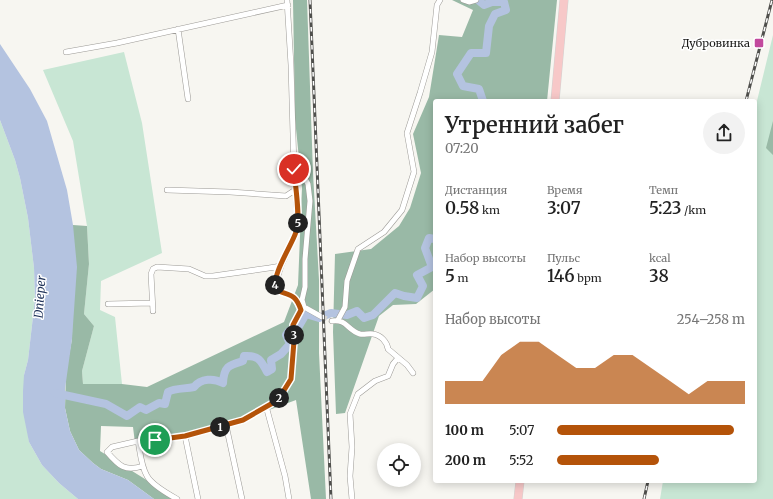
<!DOCTYPE html>
<html lang="ru">
<meta charset="utf-8">
<style>
body{margin:0;font-family:Merriweather,serif;background:#f2f2f2;color:#222;height:100vh;display:flex;flex-direction:column;font-size:15px;white-space:nowrap}
*{box-sizing:border-box;margin:0}
p{font-size:13px;color:#767676}
.icon{flex:none;width:22px;height:22px;fill:none;stroke:currentColor;stroke-width:2;stroke-linecap:round;stroke-linejoin:round}
.map{position:relative;flex:1;overflow:hidden}
.drawer{position:absolute;left:433px;top:99px;width:324px;height:384px;display:flex;flex-direction:column;background:#fff;border-radius:4px;box-shadow:0 2px 10px #0003}
.drawer>*{flex:none}
.controls{position:absolute;left:377px;top:443px;display:grid;gap:8px}
.controls a{display:grid;place-items:center;width:44px;height:44px;border-radius:50%;background:#fff;box-shadow:0 2px 10px #0003;font-size:20px}
.pin{position:absolute;display:grid;place-items:center;width:34px;height:34px;color:#fff;margin:-17px;border:2px solid #fff;border-radius:50%;box-shadow:0 1px 4px #0007}
.km{position:absolute;width:20px;height:20px;margin:-10px;border-radius:50%;background:#222;color:#fff;font-size:11px;line-height:20px;text-align:center}
.round{display:grid;place-items:center;flex:none;width:42px;height:42px;border-radius:21px;background:#f2f2f2}
.overview{display:flex;align-items:center;justify-content:space-between;height:68px;padding:0 12px}
h1{font-size:22px;font-weight:600;line-height:30px}
.stats{display:grid;grid-template-columns:repeat(3,1fr);gap:6px;height:68px;padding:4px 12px}
.stats div{display:grid;align-content:center}
.stats b{font-size:17px;font-weight:600}
.stats small{font-size:11px;font-weight:400}
.stats p{font-size:11px}
.chart{height:112px;padding:8px 12px}
.chart p{display:flex;justify-content:space-between}
.chart svg{width:100%;height:72px;margin-top:4px;fill:#b45309;opacity:.7}
ul{padding:0 12px;list-style:none;font-size:13px}
li{display:grid;grid-template-columns:64px 48px 1fr;align-items:center;height:30px}
li i{height:10px;border-radius:5px;background:#b45309}
.map>svg:first-child{display:block}
.green{fill:#c8e6d4}
.forest{fill:#99b9a6}
.water{fill:#b4c3e0}
.lines{fill:none;stroke-linecap:round;stroke-linejoin:round}
.river{stroke:#b4c3e0;stroke-width:8}
.street-tunnel{stroke:#d6d5d1;stroke-width:5;stroke-dasharray:5 2.5;stroke-linecap:butt}
.street-casing{stroke:#9c9a96;stroke-width:6}
.primary-casing{stroke:#d2d2d1;stroke-width:9}
.street{stroke:#fff;stroke-width:5}
.primary{stroke:#f7c8c8;stroke-width:8}
.rail-casing{stroke:#4f4f4c;stroke-width:3}
.rail{stroke:#fff;stroke-width:1.5;stroke-dasharray:4.5;stroke-linecap:butt}
.route-casing{stroke:#fff;stroke-width:8}
.route{stroke:#b45309;stroke-width:5}
.poi-dot{fill:#c2499d;stroke:#fff;stroke-width:1.5}
.labels{text-anchor:middle;stroke-width:3;stroke-linejoin:round;paint-order:stroke}
.poi-label{font-size:11px;fill:#1c1c1a;stroke:#fff;text-anchor:end}
.water-label{font-size:12px;font-style:italic;fill:#22355b;stroke:#fff}
</style>
<div class="map">
<svg width="773" height="499" viewBox="0 0 773 499">
<rect width="100%" height="100%" fill="#f7f6f1"/>
<path class="green" d="M773,35V499H660L663,481H755V109Z
M124,52L142,123L162,253L101,281L100,310L115,317L122,384H83L82,371L94,326L84,314L89,264L87,226L73,141L43,70Z
M0,120L15,160L20,178L28,218L34,268L35,299L28,360L24,375L29,442L42,465L59,483L78,499H0Z"/>
<path class="forest" d="M293,0H307L313,173L319,280V353L326,499H311L296,400L269,410L246,421L187,439L135,443L133,427L101,426L100,451L177,499H154L128,480L101,469L93,463L79,450L70,431L65,408L66,372L72,339L73,225L87,226L89,264L84,314L94,326L82,371L83,384H122L147,387L284,322L298,285L302,188L295,119Z
M452,0H557L547,101H435V289L416,304L393,305L379,316L345,413L336,414L333,332L335,254L371,249L399,226L410,208L421,173L413,134L429,97L439,35L462,37L473,10Z
M773,121V155L766,148Z"/>
<path class="water" d="M0,44L30,89L47,121L67,190L73,225L77,267L72,339L65,389V408L70,431L79,450L93,463L101,469L128,480L154,499H78L59,483L42,465L29,442L23,412V391L24,375L28,360L35,299L34,268L28,218L20,178L15,160L0,120Z"/>
<g class="lines">
<path class="river" d="M478,0L484,5L492,2H504L506,10L495,14L489,26L486,53H471L457,74L463,86L479,89L483,101
M55,393L106,404L127,416L140,407L146,410L159,403L165,404L168,392C175,388 185,389 194,387C201,378 214,378 223,383C224,366 229,365 243,361L244,356C258,355 261,360 267,372L272,369L271,360L281,354L290,344L286,335L289,331L299,326L306,314L319,318L331,313L347,315L357,311L364,318L373,315L395,293L404,296L417,298L423,286L417,275L432,267L425,248L429,238L435,239"/>
<path class="street-tunnel" d="M322,317L332,321"/>
<g class="street-casing">
<path id="street" d="M463,0L469,2L476,0
M178,29L188,99
M66,52L117,43L288,5
M294,169L303,175L308,184L310,201L305,259V287L302,300L304,307L322,317
M167,190L230,192L286,196L295,190
M281,266L275,285L276,290C290,296 295,293 301,309L302,310
M108,304L152,303
M153,311L151,274L153,269L157,267L189,269L205,276H213L269,268L281,266L297,231L298,222L294,169L291,65L287,0
M338,320L345,307L347,281L358,249L384,232L402,210L414,172L407,133L420,93L432,52L437,5L440,0
M332,321C347,319 347,330 360,334C364,335 369,333 373,334C381,335 387,342 388,349L407,365L413,373
M266,406L285,476L289,499
M226,425L242,499
M185,436L198,499
M138,441L112,447L107,452C119,466 125,472 143,466
M177,499C168,494 152,485 147,476C141,466 140,451 138,441L155,440L185,436L243,420L278,400L291,379L294,341L293,325L301,309
M352,499L350,476L352,447L350,414L358,394L375,381L388,376L393,364L398,358"/>
</g>
<g class="primary-casing">
<path id="primary" d="M555,101L564,0
M518,499L520,481"/>
</g>
<use href="#street" class="street"/>
<use href="#primary" class="primary"/>
<g class="rail-casing">
<path id="rail" d="M310,0L331,499
M746,101L772,0
M644,499L648,481"/>
</g>
<use href="#rail" class="rail"/>
</g>
<g class="lines">
<g class="route-casing">
<path id="route" d="M155,440L185,436L243,420L278,400L291,379L294,341L293,325L301,310C295,293 290,296 276,290C271,275 291,247 296,232C301,218 295,185 294,169"/>
</g>
<use href="#route" class="route"/>
</g>
<rect class="poi-dot" x="754" y="38" width="10" height="10" rx="2"/>
<g class="labels">
<g class="poi-label">
<text x="750" y="47">Дубровинка</text>
</g>
<g class="water-label">
<text transform="translate(40 297) rotate(-86)" y="4">Dnieper</text>
</g>
</g>
</svg>
<div class="controls">
<a><svg class="icon" aria-label="locate" viewBox="0 0 24 24"><circle cx="12" cy="12" r="6"/><path d="M12 2v4M12 18v4M2 12h4M18 12h4"/></svg></a>
</div>
<div class="pin" style="left:155px;top:440px;background:#1e9e55"><svg class="icon" aria-label="arrive" viewBox="0 0 24 24"><path d="M6 21V4h12l-3 4 3 4H6"/></svg></div>
<div class="pin" style="left:294px;top:169px;background:#d93025"><svg class="icon" aria-label="check" viewBox="0 0 24 24"><path d="M5 12l5 5 9-10"/></svg></div>
<b class="km" style="left:220px;top:427px">1</b>
<b class="km" style="left:279px;top:398px">2</b>
<b class="km" style="left:294px;top:335px">3</b>
<b class="km" style="left:275px;top:285px">4</b>
<b class="km" style="left:298px;top:223px">5</b>
<section class="drawer">
<div class="overview"><div><h1>Утренний забег</h1><p>07:20</p></div><a class="round"><svg class="icon" aria-label="share" viewBox="0 0 24 24"><path d="M12 15V3M7 8l5-5 5 5M5 13v7h14v-7"/></svg></a></div>
<div class="stats">
<div><p>Дистанция</p><b>0.58<small> km</small></b></div>
<div><p>Время</p><b>3:07</b></div>
<div><p>Темп</p><b>5:23<small> /km</small></b></div>
</div>
<div class="stats">
<div><p>Набор высоты</p><b>5<small> m</small></b></div>
<div><p>Пульс</p><b>146<small> bpm</small></b></div>
<div><p>kcal</p><b>38</b></div>
</div>
<div class="chart"><p><span>Набор высоты</span>254–258 m</p>
<svg viewBox="0 0 160 44" preserveAspectRatio="none"><path d="M0 44V30L10 30L20 30L30 14L40 6L50 6L60 14L70 22L80 22L90 14L100 14L110 22L120 30L130 38L140 30L150 30L160 30V44z"/></svg>
</div>
<ul>
<li><b>100 m</b>5:07<i style="width:94%"></i></li>
<li><b>200 m</b>5:52<i style="width:54%"></i></li>
</ul>
</section>
</div>
